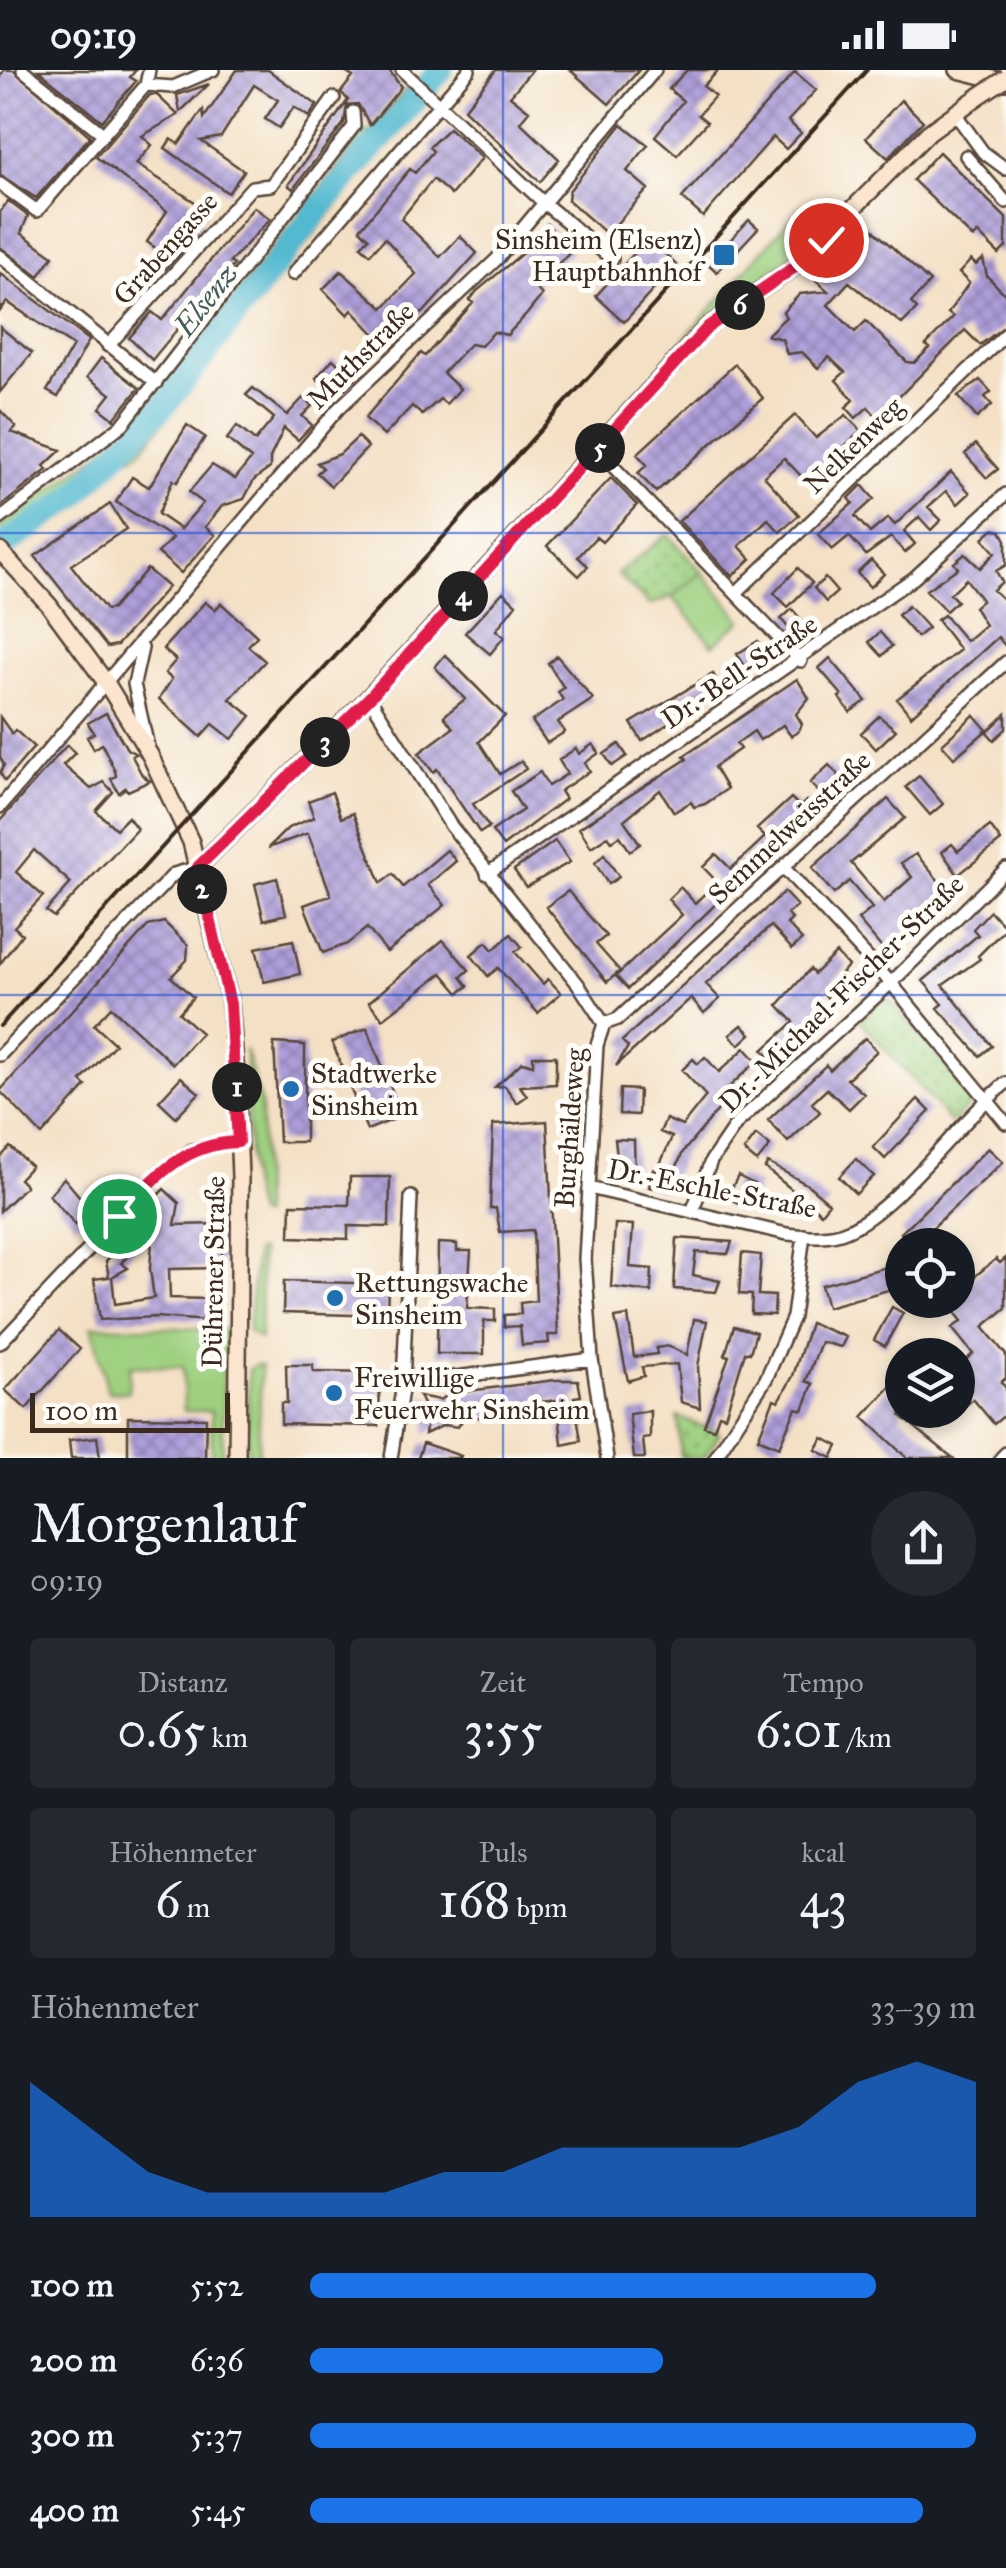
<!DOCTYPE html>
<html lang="de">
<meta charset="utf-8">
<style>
body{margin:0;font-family:"IM FELL Great Primer",serif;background:#242831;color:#f1f3f6;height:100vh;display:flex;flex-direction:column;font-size:38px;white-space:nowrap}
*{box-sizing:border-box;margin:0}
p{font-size:32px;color:#9ea1a6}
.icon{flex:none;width:55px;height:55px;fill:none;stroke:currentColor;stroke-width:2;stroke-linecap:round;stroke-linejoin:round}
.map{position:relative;height:1388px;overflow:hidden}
.panel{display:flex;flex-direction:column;background:#171b24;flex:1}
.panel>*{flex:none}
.buttons{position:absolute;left:885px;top:1158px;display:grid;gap:20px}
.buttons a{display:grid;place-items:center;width:90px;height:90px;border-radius:50%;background:#171b24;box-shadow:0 5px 15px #0003;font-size:50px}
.scale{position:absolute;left:30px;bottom:25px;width:200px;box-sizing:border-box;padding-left:10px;border:5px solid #3b2a1e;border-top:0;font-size:28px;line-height:35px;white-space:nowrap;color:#3b2a1e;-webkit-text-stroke:8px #fdfcf7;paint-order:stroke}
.pin{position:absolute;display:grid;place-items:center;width:85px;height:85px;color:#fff;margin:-42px;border:5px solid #fff;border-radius:50%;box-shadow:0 2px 10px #0007}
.km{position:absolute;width:50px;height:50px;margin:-25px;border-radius:50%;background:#222;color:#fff;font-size:28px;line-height:50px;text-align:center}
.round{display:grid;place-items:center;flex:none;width:105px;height:105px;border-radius:52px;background:#242831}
.head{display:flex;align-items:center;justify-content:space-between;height:170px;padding:0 30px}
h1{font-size:55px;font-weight:600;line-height:75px}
.metrics{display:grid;grid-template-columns:repeat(3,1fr);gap:15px;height:170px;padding:10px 30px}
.metrics div{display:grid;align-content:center;border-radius:10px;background:#242831;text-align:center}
.metrics b{font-size:50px;font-weight:600}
.metrics small{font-size:28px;font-weight:400}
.metrics p{font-size:28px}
.chart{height:280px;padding:20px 30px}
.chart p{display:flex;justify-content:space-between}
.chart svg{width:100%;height:180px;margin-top:10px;fill:#1a73e8;opacity:.7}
ul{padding:0 30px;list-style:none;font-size:32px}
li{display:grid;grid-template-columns:160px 120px 1fr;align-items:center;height:75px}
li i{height:25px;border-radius:12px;background:#1a73e8}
.status{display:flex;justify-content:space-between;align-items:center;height:70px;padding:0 50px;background:#171b24;direction:ltr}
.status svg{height:28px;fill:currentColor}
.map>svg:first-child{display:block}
.grass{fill:#9ed080;stroke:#6c7d4f;stroke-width:2.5}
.park{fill:url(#park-dots);stroke:#6c7d4f;stroke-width:2.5}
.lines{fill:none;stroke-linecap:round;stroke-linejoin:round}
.river{stroke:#52b9d0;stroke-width:25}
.building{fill:url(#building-cross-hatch)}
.street-casing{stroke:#574537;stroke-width:16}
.secondary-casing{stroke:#574537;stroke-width:20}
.street{stroke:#fff;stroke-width:11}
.secondary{stroke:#fbe5cf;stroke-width:15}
.rail{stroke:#3b2a1e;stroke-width:4}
.secondary-bridge-casing{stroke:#574537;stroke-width:20;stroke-linecap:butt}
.secondary-bridge{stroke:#fbe5cf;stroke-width:15}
.route-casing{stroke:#fff;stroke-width:20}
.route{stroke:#e11d48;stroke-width:12}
.grid{fill:none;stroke:#1d4ed8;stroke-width:2.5;stroke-opacity:0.55}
.poi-dot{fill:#1f6fb2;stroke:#fdfcf7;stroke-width:4}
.labels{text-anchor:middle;stroke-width:10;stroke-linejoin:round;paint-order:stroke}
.poi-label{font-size:28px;fill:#3b2a1e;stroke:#fdfcf7;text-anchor:start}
.street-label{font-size:28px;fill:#3b2a1e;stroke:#fdfcf7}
.water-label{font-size:30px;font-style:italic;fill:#435c5c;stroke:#fdfcf7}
</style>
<div class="status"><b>09:19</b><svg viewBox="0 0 49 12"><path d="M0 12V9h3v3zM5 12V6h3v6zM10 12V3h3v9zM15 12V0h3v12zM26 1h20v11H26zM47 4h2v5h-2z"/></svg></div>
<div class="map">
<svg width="1006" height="1388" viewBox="0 0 1006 1388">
<defs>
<pattern id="park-dots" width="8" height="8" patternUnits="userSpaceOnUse" patternTransform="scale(2.5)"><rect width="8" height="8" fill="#9ed080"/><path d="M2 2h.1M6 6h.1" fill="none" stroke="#82a968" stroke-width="1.8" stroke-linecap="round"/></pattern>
<pattern id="building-cross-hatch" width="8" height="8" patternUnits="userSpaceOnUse" patternTransform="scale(2.5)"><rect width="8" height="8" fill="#ad9eda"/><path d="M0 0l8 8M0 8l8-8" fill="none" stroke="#8e81b0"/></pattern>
</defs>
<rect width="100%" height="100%" fill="#fdfcf7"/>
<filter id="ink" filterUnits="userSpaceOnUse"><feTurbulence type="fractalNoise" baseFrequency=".01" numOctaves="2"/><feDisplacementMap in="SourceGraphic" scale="20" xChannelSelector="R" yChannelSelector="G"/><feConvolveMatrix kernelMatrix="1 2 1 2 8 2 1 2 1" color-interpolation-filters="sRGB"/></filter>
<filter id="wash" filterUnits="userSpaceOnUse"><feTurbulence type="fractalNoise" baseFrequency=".0048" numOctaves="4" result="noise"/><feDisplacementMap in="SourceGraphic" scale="40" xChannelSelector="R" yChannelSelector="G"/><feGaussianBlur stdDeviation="2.25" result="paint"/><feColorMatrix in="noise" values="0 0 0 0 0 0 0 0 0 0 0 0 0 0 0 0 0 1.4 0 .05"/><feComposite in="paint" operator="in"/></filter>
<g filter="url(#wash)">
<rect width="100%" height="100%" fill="#f4e0c5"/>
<path class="grass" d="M408,16L422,30L139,383L114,395L16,479L0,457L100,383L135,348L356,74L361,59L368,63Z
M801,137L800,146L810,158L823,161L684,269Z
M702,502L742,550L713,575L672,527Z
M245,979L261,1035L262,1146H257L250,1114Z
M256,1181H261L260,1269L248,1262Z
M92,1256L225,1259L222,1388H211L212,1341H184L183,1297L130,1296L128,1322H108Z
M256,1295L261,1296L258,1388H247L249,1299Z"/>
<path class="park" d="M668,464L702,502L672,527L650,535L617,504Z
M882,929L890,930L971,1026L970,1034L951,1053L860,950Z
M678,1347L720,1363L704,1388H681Z"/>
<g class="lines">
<path class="river" d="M0,478L73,428L169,330L319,139L441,0"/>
</g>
<g id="blocks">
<path class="building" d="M4,0H14L90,66L36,128L0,105V6Z
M38,0H136L130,7L136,11L102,51Z
M237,0H268L317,35L309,47L294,37L279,58L265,49L278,30L254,15L221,67L201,71L244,101L228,123L165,78L171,69L179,74L203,40L204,48Z
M342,0H389L401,17L370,55L358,34L347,35L344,53L293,119L288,115L348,30L341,22L353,7Z
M496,0H532L510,26L529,41L520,52L559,89L540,112L464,39Z
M570,0H639L609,34Z
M687,0H719L703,16L715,26L698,45L707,52L677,85L655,66L683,31L669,19Z
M795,2L816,20L788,51L801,63L786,79L773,67L703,147L682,128Z
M209,14L180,42L177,25Z
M150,25H157L178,45L142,66L152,75L136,94L207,140L188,174L165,199L154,192L161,182L147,172L167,141L96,87Z
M901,30L923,51L888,88L866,68Z
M622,54L648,75L627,101L648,119L607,164L568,130L569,121Z
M449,58L482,88L451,125L433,109L401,149L440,187L460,166L477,183L423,243L417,245L410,238L397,252L402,259L385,275L352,240L348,245L323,219L341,201L383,238L416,204L385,168L370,184L361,176L369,168L360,159L410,99L415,103L433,81L429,77Z
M939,82L1006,148V177L999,184L978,163L973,168L913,110Z
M8,131L28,146L21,163L53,186L39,206L0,177V142Z
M254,137L270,149L230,192L234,195L190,244L194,247L184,260L180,256L152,290L129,268L152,242L162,250Z
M749,150L758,158L717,202L708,194Z
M547,154L572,181L534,216L542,225L527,244L507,265L494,262L481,276L470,274L443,303L460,319L446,334L440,329L422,345L412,336L384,366L365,348L421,283L425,286L473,233L470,230L477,221L520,185Z
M867,154L930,212L911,233L917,239L902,254L849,212L828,235L855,262L866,251L907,292L914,293L930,278L926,275L953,247L948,243L969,213L959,203L971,190L976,195L983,189L987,206L1006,225V255L980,275L965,260L878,348L868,337L856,348L846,337L854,330L836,310L845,302L829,287L818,298L802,282L787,284L782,269L767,265L786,247L783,242L800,224L828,221L816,210Z
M649,167L676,195L624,252L596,226Z
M0,203L89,270L58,327L47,321L73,276L7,232L0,241Z
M0,257L32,283L0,322Z
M101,288L139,318L114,349L100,338L111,324L87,307Z
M348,288L363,302L345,319L339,314L331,322L316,308L333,289L340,296Z
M735,294L763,328L656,422L638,403L647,395L637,384Z
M980,310L991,322L985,327L992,335L977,348L958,326Z
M253,318L287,345L303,328L312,336L302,346L312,355L298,370L284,358L270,388V398L254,410L244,429L222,436L205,457L215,465L181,503L158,483L172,468L116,432L132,407L149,417L187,355L205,367L177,412L173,410L158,444L180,459L203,433L189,422L212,395L235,409L251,389L227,369L237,356L255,371L274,348L246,325Z
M0,340L16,357L11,362L61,380L44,396L47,400L0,437Z
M795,345L816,368L846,345L861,361L819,400L816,396L803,408L784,388L764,406L799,445L780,462L768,449L739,476L751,489L732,506L679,451Z
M358,367L368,377L331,416L317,403L323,398L317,393L340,384Z
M976,374L998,399L987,408L965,384Z
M951,402L970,423L958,434L946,421L928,437L941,450L931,460L919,447L904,461L915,474L905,483L891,467L866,485L849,466L832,480L818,464L853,433L849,428L862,415L874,429L855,446L870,463L888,448L895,455Z
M611,408L637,435L602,472L596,467L578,487L588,496L579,506L547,476Z
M110,434L126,459L71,495L106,540L112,539L147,499L168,517L117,575L107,577L35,486Z
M993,459L1001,461L1006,470V495L996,501L1002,512L993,520L1006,532V577L998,567L911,646L897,629L960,580L937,550L944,545L966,571L985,555L974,537L982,530L966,509L950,524L957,531L946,541L926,520L958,498L954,493L965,484L980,498L995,483L983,468Z
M871,490L884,504L870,517L857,503Z
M798,498L812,513L788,537L774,523Z
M825,508L837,522L826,532L814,518Z
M503,522L516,534L496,560L504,567L490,584L465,563Z
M205,532L215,540L221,533L257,566L248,576L265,591L230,629L251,646L232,669L213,654L201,667L159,629L172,609L165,603L176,590L163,579Z
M908,536L928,558L917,567L898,545Z
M792,539L804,553L793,563L781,549Z
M880,562L892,576L882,586L869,572Z
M758,571L767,587L747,599L737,584Z
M445,585L505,646L479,672L500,704L521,691L526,699L473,734L489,757L480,763L437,699L433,702L419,683L453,658L444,646L465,629L435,597Z
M557,586L593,629L558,652L565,662L547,673L532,651L563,630L558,622L564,618L548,593Z
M830,588L866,631L850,642L839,627L842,625L819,598Z
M713,604L722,618L642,671L631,653Z
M797,609L809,628L796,644L802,654L798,662L791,666L783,655L760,670L754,661L736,674L740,679L714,697L727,719L705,734L694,737L691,732L674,742L660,720L624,750L640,774L630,781L620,766L612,771L608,766L591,777L579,758L687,689L684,686Z
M106,643L127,679L136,684L132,686L142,705L150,711L128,721L125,718L119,723L111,709L116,706L115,701L102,674L94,679L87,667L94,663L88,653Z
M1006,644V659L994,670L987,662Z
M974,645L987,660L954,688L942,674Z
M879,646L896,660L876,679L861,663Z
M0,647L12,664L15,660L34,677L5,711L0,703L4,695L0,687Z
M593,674L599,683L585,693L590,701L560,721L565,729L503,776L492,761L523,740L511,721L540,702L548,716L567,704L559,690L576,678L579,684Z
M619,674L627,686L612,696L604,684Z
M67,675L75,683L63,695L91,719L104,712L113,722L96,741L116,759L128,747L137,759L54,847L46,841L71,813L34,780L16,802L43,826L14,857L22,864L0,894V751Z
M829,695L842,709L824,727L810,713Z
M919,706L943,734L930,745L906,717Z
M332,722L341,748L353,743L381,813L393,804L403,817L447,780L456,791L428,815L445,835L387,882L367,858L347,874L323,883L304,835L331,825L308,763L268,778L288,758L314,747L308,731Z
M791,728L800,737L806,731L814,739L628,919L616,906L682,845L668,829L680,817L695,833L717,812L703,797L716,784L731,799L765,767L757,759Z
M888,729L905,748L851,793L884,832L912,807L901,793L916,784L950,824L887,884L858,850L872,838L849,811L834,824L812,798Z
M990,756L1001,771L958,805L942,782L952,774L958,781Z
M555,771L570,792L526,817L514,800Z
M604,784L619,807L608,814L595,793Z
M277,808L286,844L264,850L255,814Z
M568,821L606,866L596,874L620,901L607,912L546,837Z
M784,822L797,836L787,844L792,849L787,854L802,870L792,879L771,856L706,914L720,929L704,943L691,928L616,996L628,977L622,971Z
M990,841L1006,858L978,886L980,889L943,915L992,976L980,986L938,938L943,934L923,911L978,865L973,859Z
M164,852L188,875L187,890L171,907L193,927L179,943L201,963L173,994L111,937L94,955L115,974L81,1011L86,1016L42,1065L0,1021L148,856Z
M511,864L522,877L515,882L543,914L548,909L561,923L538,943L498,898L488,906L471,885L486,872L493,880Z
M293,870L300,904L264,912L256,878Z
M443,870L469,900L461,907L468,916L459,923L442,903L383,949L369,932Z
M836,883L848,896L823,923L832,933L775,993L763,980L794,952L778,935L810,899L814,904Z
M742,955L751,964L739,975L730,965Z
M367,958L402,1046L367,1060L332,972Z
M865,968L877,981L847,1009L864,1024L849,1039L827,1019L812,1033L820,1042L788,1072L768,1050L826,995L830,1000Z
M274,973L305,975V1072H279Z
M745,978L757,991L716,1029L723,1034L683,1082L667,1120L649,1117L653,1099L657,1101L672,1067L660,1062L666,1049L682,1056L706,1026L682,1000L693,989L698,994L705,987L719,1002Z
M533,986H556V1014L520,1016L527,1026L517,1033L505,1016L495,1017L522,992L533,995Z
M181,1007L199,1023L176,1047L159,1031Z
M620,1019L639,1020L638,1045L619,1044Z
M918,1029L930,1041L885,1089L873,1077Z
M547,1051L558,1265H548L549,1273L522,1275L520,1256L504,1257V1245L521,1244L520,1233L536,1231L533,1160L500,1162L496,1138L490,1139L493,1055Z
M756,1065L770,1076L757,1092L744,1081Z
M615,1069L634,1070L635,1104L619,1103Z
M10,1077L31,1096L19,1109L26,1116L0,1141V1088Z
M988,1078L1003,1092L914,1175L901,1163Z
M856,1089L874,1106L856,1124L839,1107Z
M768,1093L808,1115L829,1133L821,1143L765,1098Z
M738,1106L758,1116L747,1138L727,1127Z
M350,1107H390L389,1157L348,1156V1169L290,1167L291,1134L349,1135Z
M64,1108L90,1139L76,1155L49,1125Z
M164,1119L179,1133L175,1155L222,1154V1198L169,1199L170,1228L208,1229V1251L156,1247L100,1250L94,1209L109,1207L106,1191L129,1167L138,1175L121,1193L128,1198L112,1207L115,1234L154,1228L150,1199L154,1142L148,1136Z
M615,1154L633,1155L630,1197L652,1199L651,1222L611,1217Z
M677,1168L732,1172L728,1184L696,1182L693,1205L720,1211L716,1222L674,1219Z
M438,1173L457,1174V1181H471L467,1238L495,1239V1251H484V1284H437Z
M742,1183L761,1185L758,1225L775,1226L774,1245L751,1244L752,1225L739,1224Z
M1006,1188V1238L983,1257L1006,1285V1308L1001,1312L1006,1318V1344L994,1354L973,1329L963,1338L958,1331V1296L973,1284L952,1258L962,1251L945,1230H958V1220L996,1189L1000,1193Z
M886,1197L892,1219L827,1237L821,1215Z
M284,1211L388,1214L387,1246L283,1243Z
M892,1237L903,1243L885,1276L874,1270Z
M628,1246L634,1287L657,1284L656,1278L668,1276L687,1285L694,1249L707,1251L698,1296L700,1338L681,1332L677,1294L642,1297L644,1306L628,1311L615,1248Z
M810,1253L846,1267L841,1277L821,1272L806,1311L813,1314L803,1340L796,1338L779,1377L758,1368L774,1329L779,1331L793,1306Z
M734,1256L756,1262L750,1283L745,1282L725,1346L719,1344L714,1359L704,1356L729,1286L725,1285Z
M59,1260L80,1279L26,1339L5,1320Z
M286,1295H313V1302L380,1303L379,1356L281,1354V1333H287Z
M902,1304L901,1346L953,1388H907L863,1347Z
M555,1310H578L581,1326L574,1327L581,1371L562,1375L558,1330L497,1337L498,1345L463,1349L458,1357L444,1355L425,1364L428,1345L419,1326L439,1330L453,1323Z
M650,1341V1368L643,1369L645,1388H634L629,1344Z
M128,1347L206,1348L205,1388H128Z
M97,1367L100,1388H71L69,1370Z
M823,1368L838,1376L832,1388L816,1380Z
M423,1373L461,1386L460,1388H418Z"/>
</g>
</g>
<g filter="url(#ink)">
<use href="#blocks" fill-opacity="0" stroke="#574537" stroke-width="2.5"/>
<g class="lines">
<g class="street-casing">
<path id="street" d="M23,0L103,64
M402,0L545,134L612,189
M146,15L173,17L213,0
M954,42L983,82L1006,99
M966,86L1006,132
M0,114L37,141L146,15L149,0
M0,186L156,313
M293,204L469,0
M108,276L252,117L271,115L334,28
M604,387L801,591
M0,449L123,354L354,56L353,42
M736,523L1006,264
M142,578L134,614L148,677
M369,627L451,756L578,914L604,954L597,975L585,1189L592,1289L607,1388
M0,737L338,339L497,189L655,0
M783,797L891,913L1006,1053
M487,804L914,508L1006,424
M604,954L618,949L1006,592
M0,985L174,804L198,797
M589,1118L787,1164C807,1166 829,1169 848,1160C898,1138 959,1051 1006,1013
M692,1142L711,1091L737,1053L891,913L1006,799
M0,1273L164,1100L192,1080L239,1071
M403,1314L592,1289
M391,1388L403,1314L411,1127
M715,1388L766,1309L793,1247L804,1165
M1001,1388L1006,1383"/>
</g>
<g class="secondary-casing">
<path id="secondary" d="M958,0L1006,12
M0,481L49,535L107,614L150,685L191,772L230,933L236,1003L240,1107L237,1388
M198,797L369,627L707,257L796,196L929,62L979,26"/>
</g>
<use href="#street" class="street"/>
<use href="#secondary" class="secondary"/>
<path class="rail" d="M0,956L867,0"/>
<g class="secondary-bridge-casing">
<path id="secondary-bridge" d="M979,26L1006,8"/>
</g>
<use href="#secondary-bridge" class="secondary-bridge"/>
</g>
</g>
<g class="lines" filter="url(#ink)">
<g class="route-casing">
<path id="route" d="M119,1146C154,1108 184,1073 238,1072L230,934L198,797L370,627L708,257L796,196L826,170"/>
</g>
<use href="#route" class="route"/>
</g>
<path class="grid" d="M503,0V1388M0,463H1006M0,925H1006"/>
<g class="poi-dot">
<rect x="712" y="173" width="24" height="24" rx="5"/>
<circle cx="291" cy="1019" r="10"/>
<circle cx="335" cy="1228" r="10"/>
<circle cx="334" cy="1323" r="10"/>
</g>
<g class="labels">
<g class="poi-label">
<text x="702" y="179" text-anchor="end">Sinsheim (Elsenz)<tspan x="702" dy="32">Hauptbahnhof</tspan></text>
<text x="311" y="1013">Stadtwerke<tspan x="311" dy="32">Sinsheim</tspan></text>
<text x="355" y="1222">Rettungswache<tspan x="355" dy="32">Sinsheim</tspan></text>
<text x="354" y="1317">Freiwillige<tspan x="354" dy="32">Feuerwehr Sinsheim</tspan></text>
</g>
<g class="street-label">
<text transform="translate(165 178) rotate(-48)" y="10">Grabengasse</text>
<text transform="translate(360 285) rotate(-45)" y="10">Muthstraße</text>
<text transform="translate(853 375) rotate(-44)" y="10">Nelkenweg</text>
<text transform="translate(739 601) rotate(-34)" y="10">Dr.-Bell-Straße</text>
<text transform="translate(789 757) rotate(-43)" y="10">Semmelweisstraße</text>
<text transform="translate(841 923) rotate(-44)" y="10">Dr.-Michael-Fischer-Straße</text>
<text transform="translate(569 1058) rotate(-86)" y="10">Burghäldeweg</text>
<text transform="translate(712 1118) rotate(11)" y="10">Dr.-Eschle-Straße</text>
<text transform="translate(213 1202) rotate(-89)" y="10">Dührener Straße</text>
</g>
<g class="water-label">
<text transform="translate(206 230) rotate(-52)" y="10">Elsenz</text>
</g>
</g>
</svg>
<div class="buttons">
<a><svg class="icon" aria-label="locate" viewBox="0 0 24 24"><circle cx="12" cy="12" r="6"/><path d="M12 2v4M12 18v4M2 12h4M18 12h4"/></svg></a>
<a><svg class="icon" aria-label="layers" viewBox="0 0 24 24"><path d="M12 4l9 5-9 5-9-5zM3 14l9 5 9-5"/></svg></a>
</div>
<div class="scale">100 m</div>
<div class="pin" style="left:119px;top:1146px;background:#1e9e55"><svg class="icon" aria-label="arrive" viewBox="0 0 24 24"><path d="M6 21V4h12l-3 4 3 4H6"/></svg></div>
<div class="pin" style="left:826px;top:170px;background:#d93025"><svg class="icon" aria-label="check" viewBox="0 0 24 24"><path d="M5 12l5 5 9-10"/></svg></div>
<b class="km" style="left:237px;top:1017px">1</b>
<b class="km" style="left:202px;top:819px">2</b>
<b class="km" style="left:325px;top:672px">3</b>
<b class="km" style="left:463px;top:526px">4</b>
<b class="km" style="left:600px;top:378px">5</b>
<b class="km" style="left:740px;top:235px">6</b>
</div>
<section class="panel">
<div class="head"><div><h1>Morgenlauf</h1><p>09:19</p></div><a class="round"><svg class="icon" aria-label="share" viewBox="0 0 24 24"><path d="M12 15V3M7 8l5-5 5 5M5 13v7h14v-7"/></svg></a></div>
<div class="metrics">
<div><p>Distanz</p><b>0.65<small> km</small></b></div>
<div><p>Zeit</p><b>3:55</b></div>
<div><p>Tempo</p><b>6:01<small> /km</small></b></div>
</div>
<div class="metrics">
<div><p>Höhenmeter</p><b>6<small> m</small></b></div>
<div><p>Puls</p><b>168<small> bpm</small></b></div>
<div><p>kcal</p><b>43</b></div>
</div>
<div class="chart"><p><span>Höhenmeter</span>33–39 m</p>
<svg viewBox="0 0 160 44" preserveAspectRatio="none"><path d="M0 44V11L10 22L20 33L30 38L40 38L50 38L60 38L70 33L80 33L90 27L100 27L110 27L120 27L130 22L140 11L150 6L160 11V44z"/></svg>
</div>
<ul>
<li><b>100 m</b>5:52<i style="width:85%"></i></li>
<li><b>200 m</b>6:36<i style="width:53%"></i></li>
<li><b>300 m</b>5:37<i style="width:100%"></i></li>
<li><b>400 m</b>5:45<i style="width:92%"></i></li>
</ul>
</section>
